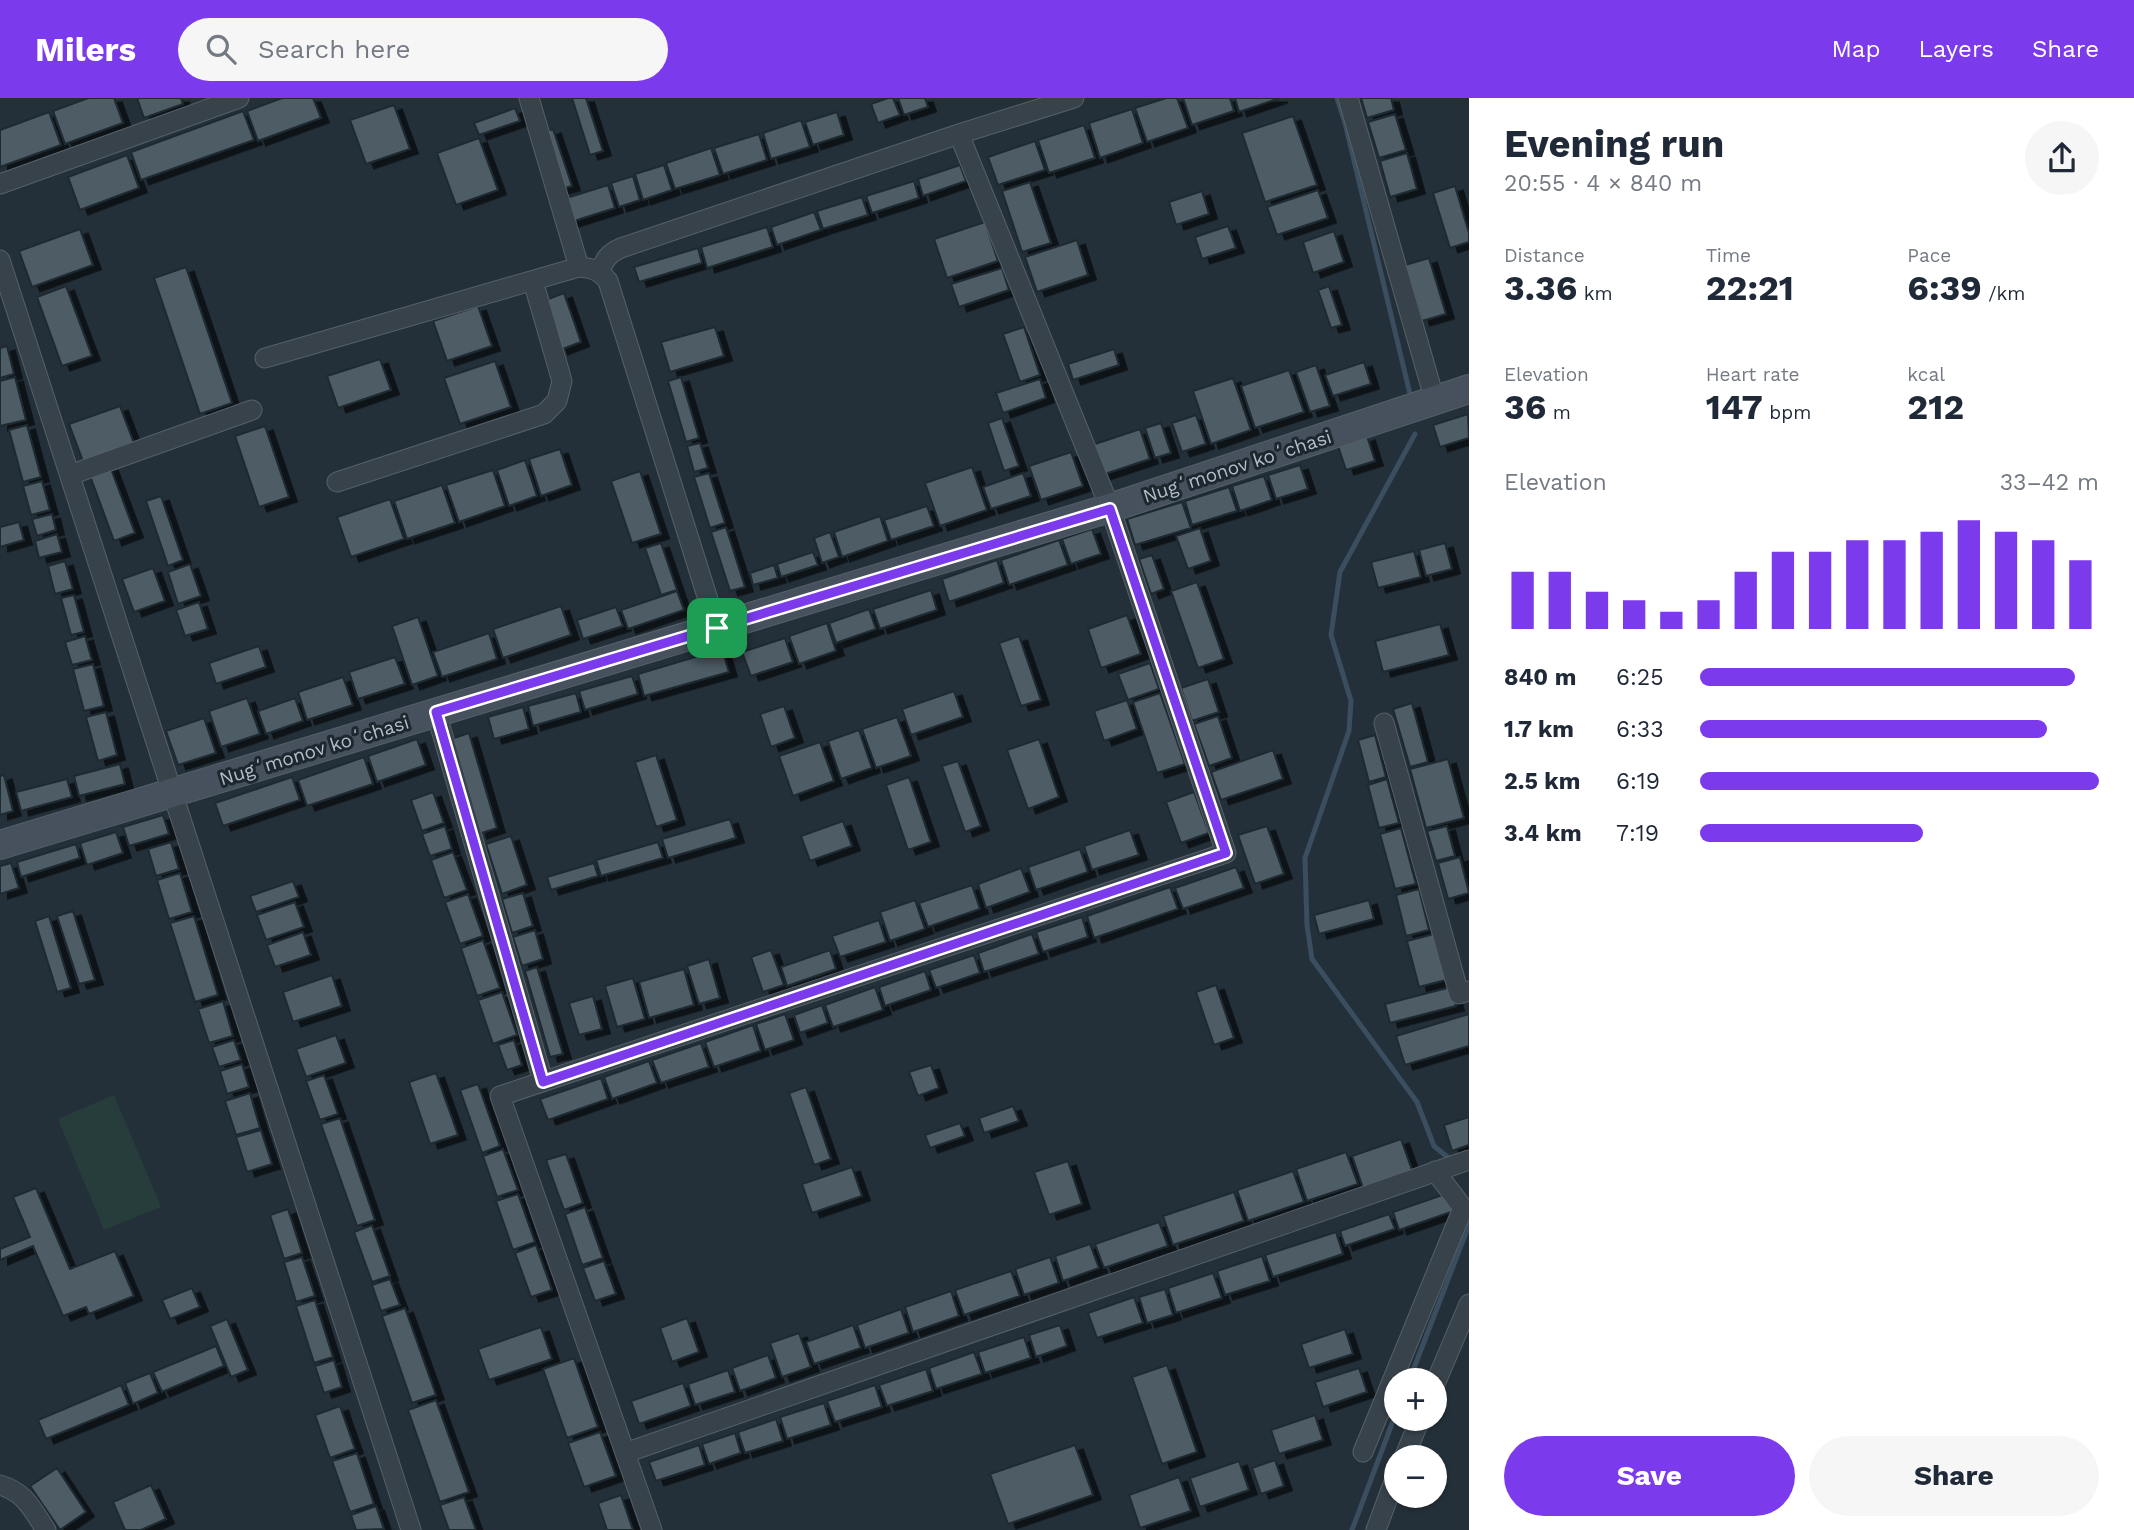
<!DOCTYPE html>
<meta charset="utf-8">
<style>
body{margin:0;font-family:"Work Sans",sans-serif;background:#f6f6f7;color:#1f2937;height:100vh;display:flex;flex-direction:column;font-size:26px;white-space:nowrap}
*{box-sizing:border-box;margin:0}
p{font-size:23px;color:#747a83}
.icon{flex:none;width:38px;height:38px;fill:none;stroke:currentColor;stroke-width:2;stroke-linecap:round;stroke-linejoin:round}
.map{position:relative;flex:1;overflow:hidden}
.sheet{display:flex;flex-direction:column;background:#fff;width:665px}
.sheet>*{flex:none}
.tools{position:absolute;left:1384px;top:1270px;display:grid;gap:14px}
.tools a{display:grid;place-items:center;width:63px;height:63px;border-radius:50%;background:#fff;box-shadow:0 2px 5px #0004;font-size:35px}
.pin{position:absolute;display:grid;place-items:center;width:60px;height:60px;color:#fff;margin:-30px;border-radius:14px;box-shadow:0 4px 10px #0006}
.round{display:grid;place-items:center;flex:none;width:74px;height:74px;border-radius:37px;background:#f6f6f7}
.summary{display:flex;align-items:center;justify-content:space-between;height:119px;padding:0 35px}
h1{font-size:38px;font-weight:700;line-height:52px}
.metrics{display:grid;grid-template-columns:repeat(3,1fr);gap:10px;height:119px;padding:7px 35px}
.metrics div{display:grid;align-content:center}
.metrics b{font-size:35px;font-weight:700}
.metrics small{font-size:19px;font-weight:400}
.metrics p{font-size:19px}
.chart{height:196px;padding:14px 35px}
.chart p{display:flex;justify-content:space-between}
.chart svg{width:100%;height:126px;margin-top:7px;stroke:#7c3aed;stroke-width:6}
.primary-button{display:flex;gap:14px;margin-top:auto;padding:14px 35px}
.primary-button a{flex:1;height:80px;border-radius:42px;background:#7c3aed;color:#fff;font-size:28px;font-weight:700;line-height:80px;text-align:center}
.primary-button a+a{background:#f6f6f7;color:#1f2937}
ul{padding:0 35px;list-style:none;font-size:23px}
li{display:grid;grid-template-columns:112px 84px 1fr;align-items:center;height:52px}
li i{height:18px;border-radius:9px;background:#7c3aed}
header{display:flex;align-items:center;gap:42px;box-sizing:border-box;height:98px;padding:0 35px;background:#7c3aed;color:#fff}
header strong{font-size:33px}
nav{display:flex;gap:38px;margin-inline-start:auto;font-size:24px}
.search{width:490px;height:63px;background:#f6f6f7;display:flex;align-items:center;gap:18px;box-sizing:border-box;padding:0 24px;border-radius:38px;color:#747a83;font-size:26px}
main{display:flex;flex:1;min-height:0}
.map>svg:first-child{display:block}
.green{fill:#273d3b}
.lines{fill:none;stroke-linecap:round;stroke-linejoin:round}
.stream{stroke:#3a4e5f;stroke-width:5}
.building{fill:#4d5b65;stroke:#1f2931;stroke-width:2;filter:url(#shadow)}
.minor-casing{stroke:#566068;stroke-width:21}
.secondary-casing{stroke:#566068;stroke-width:30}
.minor{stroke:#38424a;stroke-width:19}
.secondary{stroke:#46515d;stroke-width:28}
.route-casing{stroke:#fff;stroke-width:14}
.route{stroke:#7c3aed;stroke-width:9}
.labels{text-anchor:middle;stroke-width:6;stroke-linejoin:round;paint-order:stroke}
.street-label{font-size:19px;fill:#b3bdc6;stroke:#1d272f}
</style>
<header>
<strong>Milers</strong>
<div class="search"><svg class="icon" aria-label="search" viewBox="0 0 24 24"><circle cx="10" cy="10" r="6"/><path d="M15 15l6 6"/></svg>Search here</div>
<nav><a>Map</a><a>Layers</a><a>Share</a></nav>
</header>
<main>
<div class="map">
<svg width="1469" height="1432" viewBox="0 0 1469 1432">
<defs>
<filter id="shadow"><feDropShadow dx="8" dy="4.5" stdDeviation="0" flood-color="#0009"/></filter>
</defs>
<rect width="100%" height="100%" fill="#243039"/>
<path class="green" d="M114,997L161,1109L104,1132L58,1021Z"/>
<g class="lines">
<path class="stream" d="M1337,0L1345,25L1410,296
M1415,336L1340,474L1331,537L1351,603L1349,633L1305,760L1307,827L1312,861L1417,1004L1434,1048L1451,1062
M1409,1283L1469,1127
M1352,1432L1396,1315"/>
</g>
<path class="building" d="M88,0H114L123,25L65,46L53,13Z
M137,0H181L183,6L144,20Z
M282,0H313L321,20L258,43L247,13Z
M572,0H586L603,53L590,57Z
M888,0H893L900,17L878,25L871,6Z
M898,0H925L928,9L904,17Z
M1166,0H1177L1188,30L1147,44L1135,10Z
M1183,0H1230L1234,13L1192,27Z
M1235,0H1280L1239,14Z
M1361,0H1391L1394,12L1367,20Z
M394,7L410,51L366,66L350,22Z
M515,10L520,23L479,37L474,25Z
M1132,11L1143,45L1100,60L1089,25Z
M243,13L254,42L141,82L131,54Z
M49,14L61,47L0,69V32Z
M837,14L844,37L813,47L805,24Z
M1395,16L1406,52L1379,60L1368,24Z
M1293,18L1317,87L1265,104L1242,35Z
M801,22L810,49L771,61L763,35Z
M1084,27L1095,60L1049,75L1038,42Z
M553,31L572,88L561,91L542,35Z
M759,36L767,62L723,76L714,50Z
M479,40L498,92L456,107L437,55Z
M1035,43L1045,72L998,87L988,59Z
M711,50L720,77L675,91L666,65Z
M1407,55L1417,91L1390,99L1380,63Z
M127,57L139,90L80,112L68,79Z
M664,67L672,92L643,102L635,76Z
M960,67L966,83L923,98L918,81Z
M633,78L640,102L619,109L611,85Z
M914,83L919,100L872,115L866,98Z
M1030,84L1051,145L1022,154L1002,93Z
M608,87L615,110L568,125L560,102Z
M1455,88L1469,135V144L1450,150L1433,95Z
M1318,92L1328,120L1277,137L1267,109Z
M1202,93L1209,116L1176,127L1169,104Z
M862,99L868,117L823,131L817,113Z
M814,114L821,132L777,147L771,129Z
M985,124L998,163L947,180L934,141Z
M1228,128L1236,150L1202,161L1195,139Z
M767,129L773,149L707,170L701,149Z
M80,131L93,167L32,189L19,153Z
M1334,133L1344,164L1313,175L1303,144Z
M1077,142L1088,177L1037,194L1025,159Z
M698,150L702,165L639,184L634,169Z
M1429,160L1446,216L1422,223L1405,167Z
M186,169L232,305L200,316L154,180Z
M1002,170L1009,192L959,209L951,186Z
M66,188L92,258L62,268L37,199Z
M1329,188L1342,227L1331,230L1318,192Z
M564,195L581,244L560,252L543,203Z
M478,208L492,248L447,263L433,223Z
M715,229L724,258L670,274L661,244Z
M1024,229L1040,277L1020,284L1003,236Z
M7,248L14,276L0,280V250Z
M1114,251L1119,267L1073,282L1068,266Z
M380,261L391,292L338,310L327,278Z
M495,263L511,309L460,326L444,280Z
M1364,264L1371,286L1333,298L1325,277Z
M1316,267L1330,308L1310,314L1296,274Z
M1289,272L1304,314L1255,330L1241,288Z
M15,279L26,322L0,328V283Z
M681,279L699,340L686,344L668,283Z
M1233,280L1251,332L1211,346L1193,293Z
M1040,281L1046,300L1003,315L996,295Z
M120,308L135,348L84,366L69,326Z
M1468,316L1469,340L1440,349L1433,327Z
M1196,317L1206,346L1182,354L1172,325Z
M1002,320L1019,368L1004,373L988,325Z
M1161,325L1171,355L1155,360L1145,330Z
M27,327L41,379L23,384L9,332Z
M265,328L289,399L259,409L235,338Z
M1140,331L1150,361L1102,377L1092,347Z
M1367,338L1375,363L1346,372L1338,348Z
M700,345L708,370L694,374L687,348Z
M560,351L572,387L541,398L529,361Z
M1071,354L1083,388L1041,402L1029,368Z
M525,362L537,398L509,408L497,372Z
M1300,367L1308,391L1276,401L1268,377Z
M110,368L135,435L114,443L89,375Z
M972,369L987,412L940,428L925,385Z
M493,372L505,408L459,424L446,387Z
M640,373L661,436L632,445L611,383Z
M709,375L725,425L710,430L694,379Z
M1023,375L1031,398L991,411L983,389Z
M1264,378L1272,402L1240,413L1232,388Z
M42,383L50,412L31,417L23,388Z
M442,387L455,425L407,441L394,403Z
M1229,389L1237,413L1192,427L1185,403Z
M161,398L183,462L168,468L146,403Z
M390,401L404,441L351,459L337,419Z
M1182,404L1191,430L1135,447L1127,421Z
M927,408L934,428L891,442L884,422Z
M52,416L56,432L37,438L32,421Z
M880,418L888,443L842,459L834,434Z
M19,424L24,442L0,449V429Z
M726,429L745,489L730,493L711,434Z
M1200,430L1211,463L1188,471L1176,438Z
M1092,431L1101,456L1071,466L1062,441Z
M830,434L839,459L822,465L814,440Z
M57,436L62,454L39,460L35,443Z
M1059,442L1068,467L1009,487L1001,462Z
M661,445L677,492L661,497L645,450Z
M1445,445L1452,471L1426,478L1419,452Z
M1414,453L1421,479L1378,490L1371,464Z
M813,454L818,467L781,479L777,466Z
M1152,457L1164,491L1151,496L1139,461Z
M997,462L1004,485L949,504L942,481Z
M65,463L73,491L55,496L48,468Z
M190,466L201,498L178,506L168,474Z
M774,467L778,480L753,487L750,475Z
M153,470L165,503L134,514L122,481Z
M1197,484L1224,561L1198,570L1171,493Z
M931,492L937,512L880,531L873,511Z
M677,493L684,512L628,531L621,512Z
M74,497L84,534L71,537L61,500Z
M199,504L208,531L185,538L176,512Z
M561,508L571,537L503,560L493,531Z
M616,509L623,528L583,541L577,522Z
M869,511L876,531L836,545L829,525Z
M1127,517L1141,556L1101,570L1088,531Z
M418,519L438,578L412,587L392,528Z
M827,525L836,553L799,566L789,538Z
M1440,526L1449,557L1383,574L1375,543Z
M489,535L497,561L442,579L433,554Z
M85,538L92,562L72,567L65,544Z
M1019,538L1041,602L1021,608L999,545Z
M785,540L793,564L751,578L742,554Z
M259,548L266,569L216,586L209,565Z
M722,551L729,574L644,598L638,576Z
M395,559L405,586L358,601L349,574Z
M1150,565L1159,591L1128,602L1118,576Z
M93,566L104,608L84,613L73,571Z
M632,578L638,596L585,612L579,593Z
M343,579L353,607L307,622L298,594Z
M1208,581L1219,614L1192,623L1181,590Z
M954,593L963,619L911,637L902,611Z
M576,595L581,614L533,628L528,608Z
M1160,595L1185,666L1157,675L1133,604Z
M247,600L260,636L221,649L209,613Z
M295,600L303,623L266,636L258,613Z
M1127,602L1137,631L1104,643L1094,613Z
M1412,605L1428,664L1410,669L1393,611Z
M784,608L795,640L771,649L760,616Z
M523,609L529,631L494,641L488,619Z
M106,614L117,657L98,663L86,619Z
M1218,618L1232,660L1209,668L1194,626Z
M897,619L911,658L876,670L862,631Z
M204,620L216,655L178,667L166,633Z
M859,632L872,670L841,681L828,643Z
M469,635L497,730L479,736L451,641Z
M1375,637L1386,679L1369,684L1358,642Z
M417,641L426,667L377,684L368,658Z
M1039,641L1059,699L1028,711L1007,652Z
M820,644L834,683L793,698L779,658Z
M1273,652L1283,681L1221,702L1211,674Z
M656,657L677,722L656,729L635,664Z
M364,659L373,686L307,708L298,682Z
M1448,661L1464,720L1426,730L1410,671Z
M958,663L981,728L965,734L942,668Z
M120,666L125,686L79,698L74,678Z
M4,677L13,713L0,717V678Z
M292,679L300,702L223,728L215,705Z
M909,679L931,744L908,752L886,687Z
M67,681L72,699L21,713L16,694Z
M1387,681L1399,725L1379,730L1368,687Z
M433,694L444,725L422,733L411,702Z
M1194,694L1209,735L1181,745L1166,704Z
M163,717L169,736L129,748L123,729Z
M730,721L736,740L668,760L662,741Z
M843,723L852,748L810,763L801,738Z
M445,728L452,751L430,758L422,736Z
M1267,728L1284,776L1255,786L1238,737Z
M1447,728L1455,758L1436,763L1427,733Z
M1401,730L1416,786L1395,791L1380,736Z
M1130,732L1139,757L1092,772L1084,748Z
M116,734L123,755L87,767L80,745Z
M511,738L527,787L502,796L486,746Z
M171,744L179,771L156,778L148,751Z
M658,744L663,760L601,778L596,762Z
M76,746L80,760L21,779L17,764Z
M1080,751L1088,774L1036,792L1028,769Z
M453,754L467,792L444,800L431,762Z
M1460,759L1469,795L1448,801L1438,765Z
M11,765L19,790L0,796V768Z
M594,765L598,778L551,792L547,779Z
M1236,769L1244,790L1183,811L1175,790Z
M1021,770L1030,794L986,810L978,786Z
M180,775L192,814L169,821L157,782Z
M293,783L299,799L256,814L250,798Z
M972,787L980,811L928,829L919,805Z
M1170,789L1178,811L1094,840L1087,818Z
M1419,791L1429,832L1406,838L1396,797Z
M523,795L533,828L512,835L502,801Z
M468,796L483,838L460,846L445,804Z
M915,802L925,831L890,843L880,814Z
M1369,802L1374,821L1319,836L1314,817Z
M295,804L304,829L266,842L257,817Z
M73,813L95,882L79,886L57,818Z
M49,818L71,890L57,894L35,823Z
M194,818L218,897L195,904L170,825Z
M1082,819L1088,839L1043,854L1036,834Z
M879,822L886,844L840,859L832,838Z
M535,832L543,861L522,868L513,839Z
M303,834L311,857L275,869L267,847Z
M1032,836L1039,856L984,874L978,855Z
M1434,836L1446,882L1419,889L1407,843Z
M483,842L500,890L477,898L461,850Z
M771,852L784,887L763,894L751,859Z
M830,852L836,871L787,888L781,869Z
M974,857L980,875L936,890L929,872Z
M709,861L720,900L699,906L687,868Z
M537,869L563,956L550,959L525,873Z
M684,871L694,907L649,920L639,884Z
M925,873L931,892L885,908L879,889Z
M332,877L342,908L293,924L283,894Z
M633,880L645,921L617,929L605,888Z
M1216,887L1234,940L1214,947L1196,894Z
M875,889L883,912L833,929L825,907Z
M1451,889L1456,908L1390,925L1385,906Z
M502,894L517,937L493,946L478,902Z
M593,898L602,931L579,937L569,905Z
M223,903L233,938L209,945L198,911Z
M822,907L828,925L800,935L794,917Z
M785,916L794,942L765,952L756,926Z
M1469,916V948L1405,967L1396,938Z
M753,927L761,953L714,969L705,944Z
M336,937L346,965L306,979L296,951Z
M234,942L241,962L219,969L212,949Z
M514,942L522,967L507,972L498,947Z
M701,945L709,969L661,985L652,962Z
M649,963L657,985L612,1001L604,979Z
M242,966L249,989L227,996L220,973Z
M931,967L939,990L918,998L909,974Z
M436,975L458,1037L430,1046L409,984Z
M324,977L338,1016L320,1022L306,983Z
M601,980L608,1001L548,1022L540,1001Z
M478,986L500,1048L482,1055L460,992Z
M806,989L831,1061L814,1067L789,995Z
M250,995L260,1030L236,1037L225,1003Z
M1013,1008L1019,1023L984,1035L979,1020Z
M1469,1019V1047L1452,1053L1444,1027Z
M340,1020L375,1122L357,1128L321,1026Z
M960,1025L965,1038L930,1050L925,1037Z
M261,1032L272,1066L247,1074L236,1039Z
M1401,1041L1412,1072L1363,1090L1352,1058Z
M503,1051L518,1092L497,1099L483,1058Z
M1346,1054L1358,1086L1307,1103L1296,1071Z
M566,1056L583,1105L564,1112L546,1062Z
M1068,1063L1082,1106L1049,1117L1034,1074Z
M852,1069L862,1098L812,1115L802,1086Z
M1293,1073L1304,1104L1248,1123L1237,1092Z
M36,1090L70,1171L115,1153L134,1198L89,1216L86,1209L63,1218L33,1148L0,1162V1151L30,1139L13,1099Z
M1234,1094L1244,1123L1173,1147L1163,1118Z
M1448,1095L1454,1113L1399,1132L1393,1114Z
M518,1096L535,1144L513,1152L496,1103Z
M585,1109L603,1160L582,1167L565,1116Z
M288,1111L302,1155L284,1161L270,1117Z
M1389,1116L1395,1131L1345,1148L1340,1133Z
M1159,1124L1168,1148L1104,1170L1095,1146Z
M372,1127L390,1178L372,1184L354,1134Z
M1336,1134L1343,1156L1273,1179L1265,1157Z
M1090,1146L1099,1170L1063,1183L1055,1158Z
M536,1147L552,1192L531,1199L515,1155Z
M1262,1158L1270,1183L1225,1197L1217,1173Z
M302,1159L315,1198L296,1204L284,1164Z
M1050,1159L1059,1185L1024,1197L1015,1171Z
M604,1163L616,1196L595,1203L583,1170Z
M1011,1173L1020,1198L964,1217L955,1192Z
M1213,1175L1222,1200L1176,1215L1168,1190Z
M390,1181L400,1207L381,1213L372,1187Z
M192,1190L200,1209L170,1221L162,1202Z
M1165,1191L1173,1217L1147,1225L1139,1199Z
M951,1193L959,1218L913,1234L905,1209Z
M1134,1199L1143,1225L1097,1240L1088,1215Z
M315,1202L333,1259L314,1265L296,1208Z
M405,1210L436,1297L412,1305L382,1218Z
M901,1211L909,1235L865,1250L857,1227Z
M687,1220L699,1254L672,1264L660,1230Z
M227,1221L248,1272L231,1279L210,1228Z
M853,1227L861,1250L814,1266L806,1244Z
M1060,1227L1067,1248L1036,1259L1029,1237Z
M541,1229L552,1261L489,1282L478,1251Z
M1345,1231L1353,1256L1309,1270L1301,1246Z
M799,1235L811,1269L782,1279L770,1245Z
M1024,1239L1031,1260L985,1275L978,1254Z
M216,1248L224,1268L162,1294L153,1274Z
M974,1254L982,1276L936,1291L929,1270Z
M768,1257L776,1280L740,1293L732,1270Z
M574,1260L598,1329L567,1340L543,1271Z
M334,1262L342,1289L324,1295L315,1268Z
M1167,1267L1197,1354L1162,1366L1132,1279Z
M1359,1270L1367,1294L1323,1309L1315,1284Z
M926,1271L933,1293L887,1308L879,1287Z
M728,1272L735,1294L695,1307L688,1286Z
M150,1275L158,1295L133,1306L125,1285Z
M683,1285L691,1308L639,1326L631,1303Z
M121,1287L129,1307L46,1341L38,1322Z
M875,1287L882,1309L835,1324L827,1303Z
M436,1302L469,1394L440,1404L408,1312Z
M824,1305L831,1327L787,1341L780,1319Z
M340,1308L355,1351L330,1360L315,1317Z
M1315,1317L1323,1342L1279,1356L1271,1332Z
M776,1321L783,1343L745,1355L738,1334Z
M600,1334L616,1378L584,1389L568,1345Z
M735,1335L741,1355L709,1366L702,1346Z
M699,1347L705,1367L656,1383L649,1364Z
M1075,1347L1093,1397L1008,1426L990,1376Z
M357,1355L374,1406L350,1414L332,1363Z
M1275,1362L1284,1388L1261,1396L1252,1370Z
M1239,1363L1249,1392L1200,1409L1190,1380Z
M57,1370L86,1414L60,1432L30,1388Z
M1179,1379L1191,1413L1140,1430L1129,1397Z
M151,1387L166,1421L141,1432H125L113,1404Z
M621,1397L633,1432H607L598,1405Z
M464,1399L476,1432H449L440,1407Z
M376,1408L384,1431L356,1432L351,1417Z"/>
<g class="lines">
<g class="minor-casing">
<path id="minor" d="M529,0L579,169
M1348,0L1435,303
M0,86L239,0
M0,162L411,1432
M600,173C605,161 609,155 621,150L959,36L1074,0
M265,260L579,169C592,170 599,172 608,183L717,530
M70,377L252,312
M337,384L544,316L557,303L562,283L533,183
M436,614L543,983
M1384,625L1459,896L1469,893
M1435,1286L1469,1206
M1363,1354L1463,1110L1435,1073
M625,1355L1469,1062
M1404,1360L1420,1321
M0,1387C25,1394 32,1411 46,1432
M652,1432L500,998L1226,755L1110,410L959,36
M1376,1432L1396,1378"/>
</g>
<g class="secondary-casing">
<path id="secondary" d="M0,747L1110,410L1469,291"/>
</g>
<use href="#minor" class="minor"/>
<use href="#secondary" class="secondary"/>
</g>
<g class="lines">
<g class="route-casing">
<path id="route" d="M1110,411L1226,755L543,984L436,614Z"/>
</g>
<use href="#route" class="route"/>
</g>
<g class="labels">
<g class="street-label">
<text transform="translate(1237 368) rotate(-18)" y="7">Nugʻmonov koʻchasi</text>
<text transform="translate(314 652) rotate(-17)" y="7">Nugʻmonov koʻchasi</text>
</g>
</g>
</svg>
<div class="tools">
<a>+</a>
<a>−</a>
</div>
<div class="pin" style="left:717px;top:530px;background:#1e9e55"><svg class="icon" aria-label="arrive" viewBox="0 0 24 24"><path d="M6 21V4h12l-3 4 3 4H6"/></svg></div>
</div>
<section class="sheet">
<div class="summary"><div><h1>Evening run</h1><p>20:55 · 4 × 840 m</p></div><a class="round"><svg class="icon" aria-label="share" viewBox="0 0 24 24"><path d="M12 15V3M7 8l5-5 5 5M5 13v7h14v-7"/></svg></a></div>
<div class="metrics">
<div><p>Distance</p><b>3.36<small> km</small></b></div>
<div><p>Time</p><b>22:21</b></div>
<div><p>Pace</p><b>6:39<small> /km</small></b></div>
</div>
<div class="metrics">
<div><p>Elevation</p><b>36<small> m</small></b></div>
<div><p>Heart rate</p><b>147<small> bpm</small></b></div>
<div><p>kcal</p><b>212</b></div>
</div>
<div class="chart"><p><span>Elevation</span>33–42 m</p>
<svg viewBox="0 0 160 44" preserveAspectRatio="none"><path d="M5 44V24M15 44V24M25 44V31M35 44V34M45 44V38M55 44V34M65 44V24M75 44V17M85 44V17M95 44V13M105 44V13M115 44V10M125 44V6M135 44V10M145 44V13M155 44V20"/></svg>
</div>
<ul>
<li><b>840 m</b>6:25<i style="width:94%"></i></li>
<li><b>1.7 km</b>6:33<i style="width:87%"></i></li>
<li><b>2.5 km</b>6:19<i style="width:100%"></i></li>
<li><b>3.4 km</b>7:19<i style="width:56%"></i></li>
</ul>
<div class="primary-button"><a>Save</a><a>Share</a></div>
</section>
</main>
